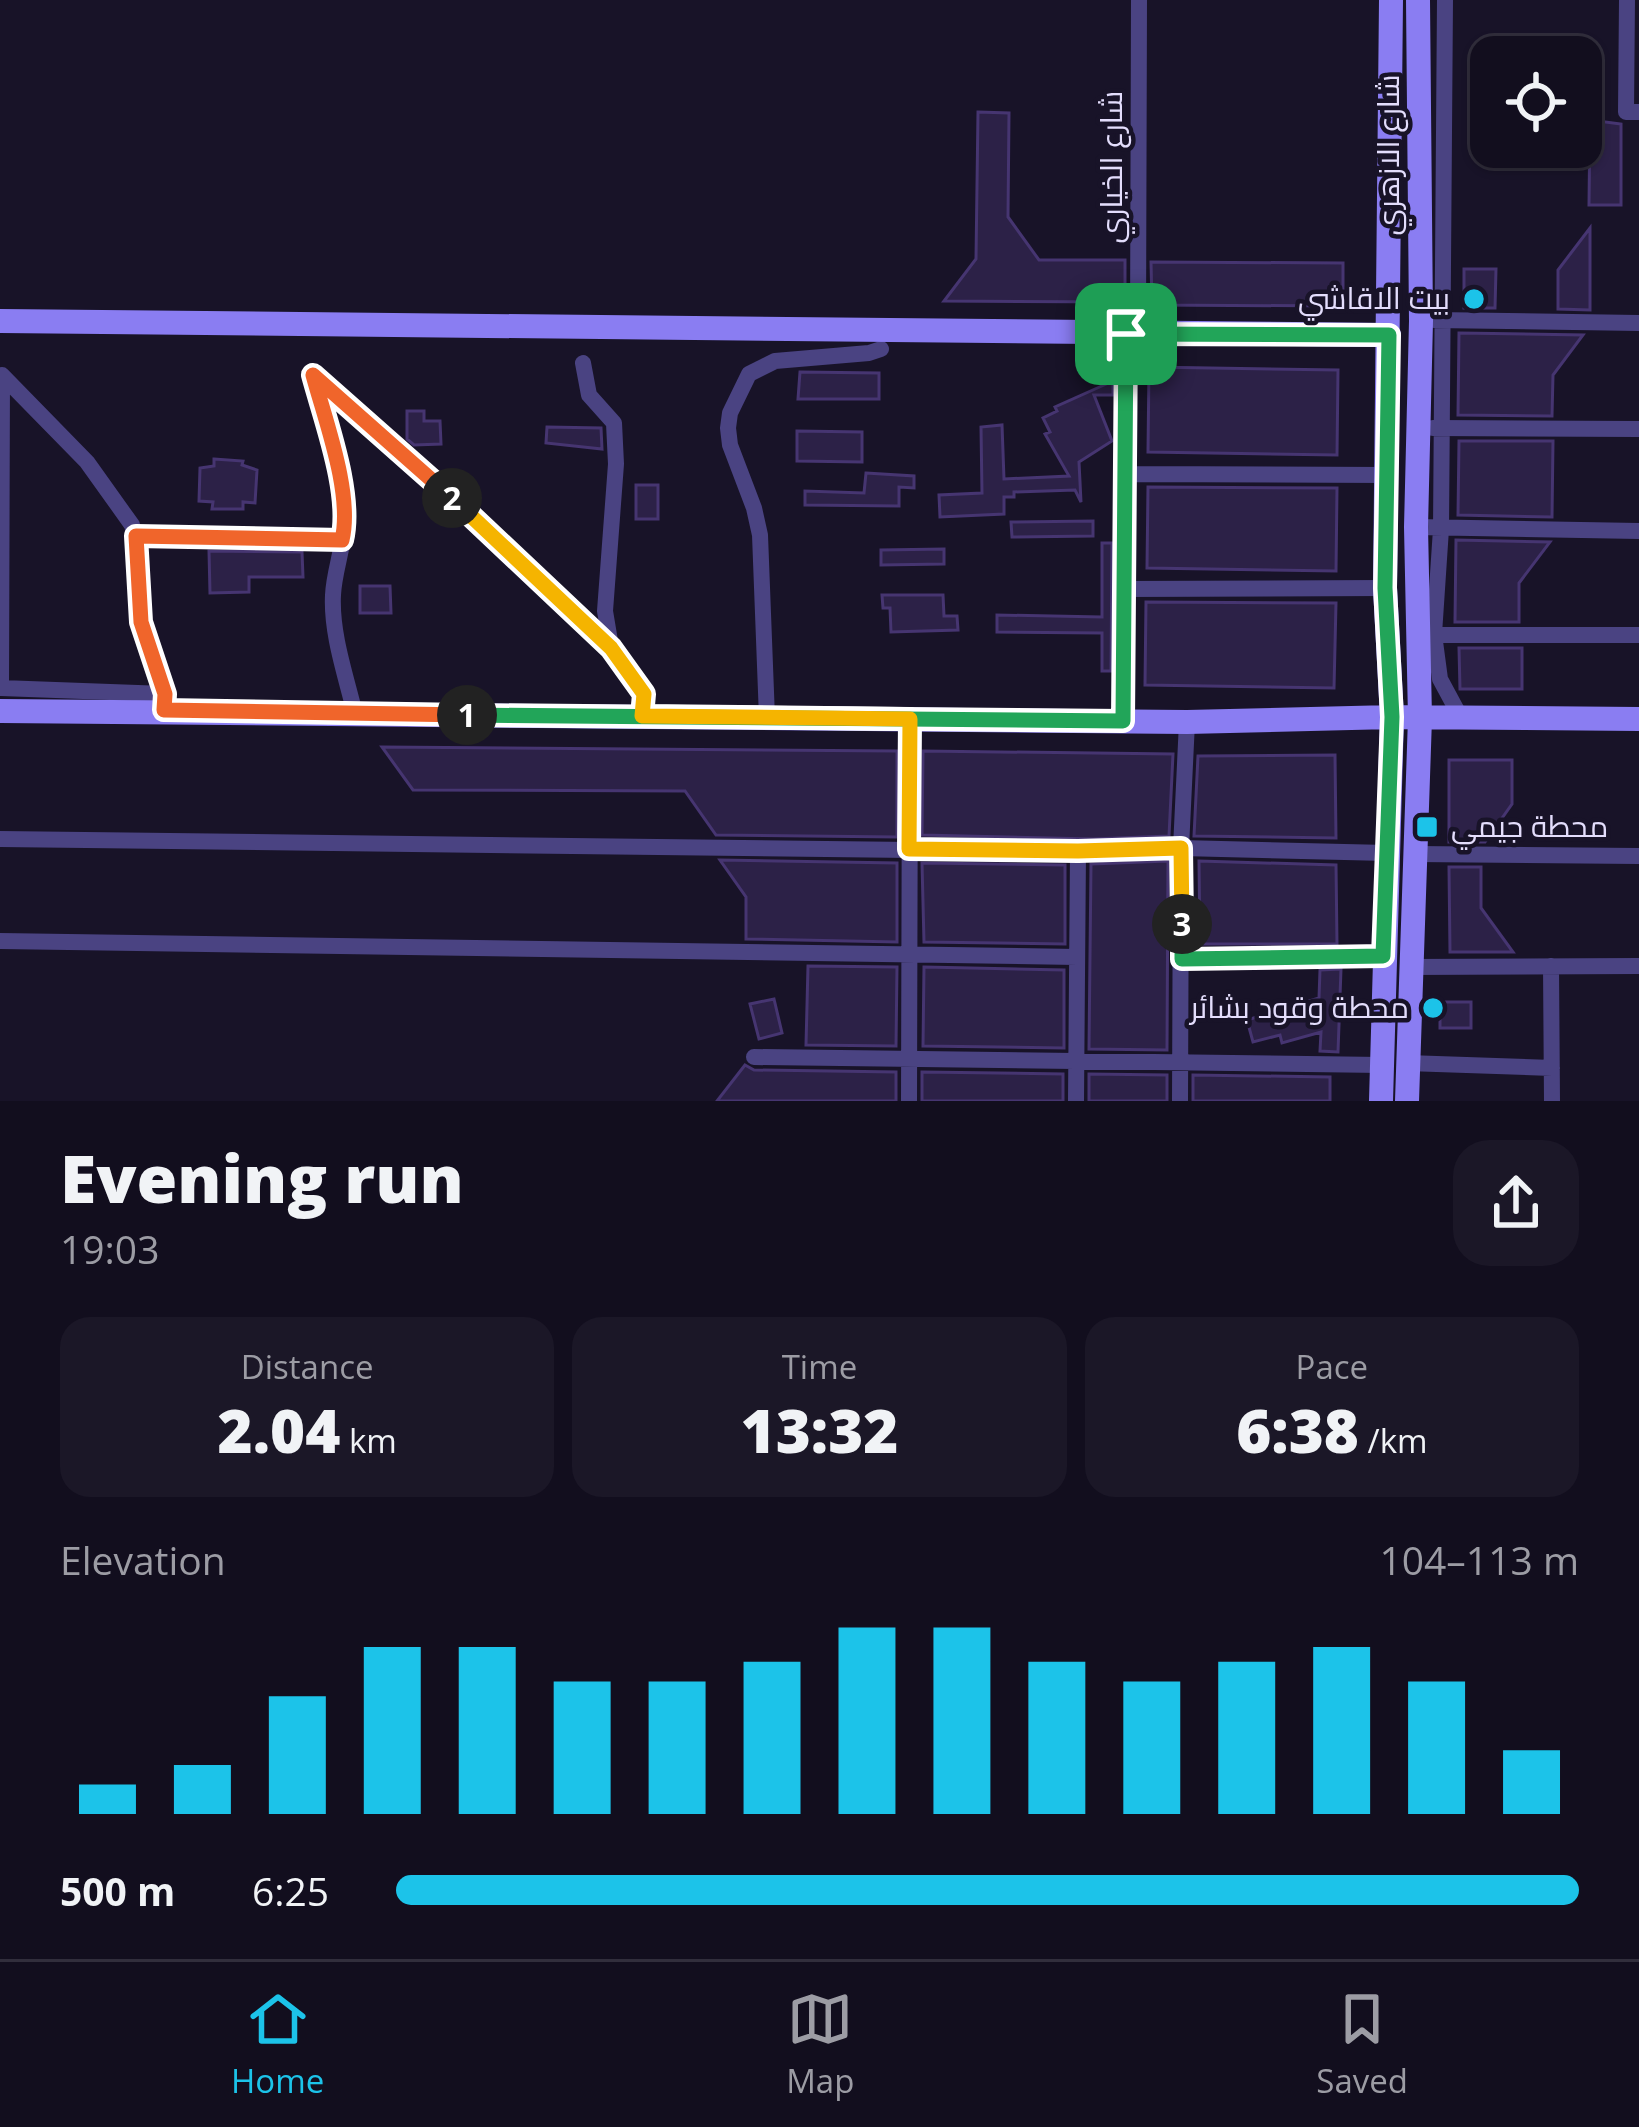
<!DOCTYPE html>
<meta charset="utf-8">
<style>
body{margin:0;font-family:"Open Sans",Cairo,sans-serif;background:#1b1727;color:#f1f3f6;height:100vh;display:flex;flex-direction:column;font-size:45px;white-space:nowrap}
*{box-sizing:border-box;margin:0}
p{font-size:39px;color:#9c9ca4}
.icon{flex:none;width:66px;height:66px;fill:none;stroke:currentColor;stroke-width:2;stroke-linecap:round;stroke-linejoin:round}
.map{position:relative;height:1101px;overflow:hidden}
.drawer{display:flex;flex-direction:column;background:#120e1e;flex:1}
.drawer>*{flex:none}
.tools{position:absolute;left:1470px;top:36px;display:grid;gap:24px}
.tools a{display:grid;place-items:center;width:132px;height:132px;border-radius:24px;background:#120e1e;box-shadow:0 3px 9px #0004,0 0 0 3px #312e3c;font-size:60px}
.pin{position:absolute;display:grid;place-items:center;width:102px;height:102px;color:#fff;margin:-51px;border-radius:24px;box-shadow:0 6px 18px #0006}
.km{position:absolute;width:60px;height:60px;margin:-30px;border-radius:50%;background:#222;color:#fff;font-size:33px;line-height:60px;text-align:center}
.round{display:grid;place-items:center;flex:none;width:126px;height:126px;border-radius:36px;background:#1b1727}
.summary{display:flex;align-items:center;justify-content:space-between;height:204px;padding:0 60px}
h1{font-size:66px;font-weight:800;line-height:90px}
.stats{display:grid;grid-template-columns:repeat(3,1fr);gap:18px;height:204px;padding:12px 60px}
.stats div{display:grid;align-content:center;border-radius:30px;background:#1b1727;text-align:center}
.stats b{font-size:60px;font-weight:800}
.stats small{font-size:33px;font-weight:400}
.stats p{font-size:33px}
.chart{height:336px;padding:24px 60px}
.chart p{display:flex;justify-content:space-between}
.chart svg{width:100%;height:216px;margin-top:12px;stroke:#1cc3e9;stroke-width:6}
ul{padding:0 60px;list-style:none;font-size:39px}
li{display:grid;grid-template-columns:192px 144px 1fr;align-items:center;height:90px}
li i{height:30px;border-radius:15px;background:#1cc3e9}
.tab-bar{display:flex;justify-content:space-around;align-items:center;height:168px;border-top:3px solid #312e3c;background:#120e1e;font-size:33px;color:#9c9ca4}
.tab-bar a{display:grid;justify-items:center;gap:6px}
.tab-bar .active{color:#1cc3e9}
.map>svg:first-child{display:block}
.building{fill:#2c2147;stroke:#463571;stroke-width:3}
.lines{fill:none;stroke-linecap:round;stroke-linejoin:round}
.street{stroke:#4a4382;stroke-width:16}
.secondary{stroke:#8a7df2;stroke-width:24}
.split-1-casing{stroke:#fff;stroke-width:24}
.split-2-casing{stroke:#fff;stroke-width:24}
.split-3-casing{stroke:#fff;stroke-width:24}
.split-4-casing{stroke:#fff;stroke-width:24}
.split-1{stroke:#22a559;stroke-width:15}
.split-2{stroke:#f0652b;stroke-width:15}
.split-3{stroke:#f5b400;stroke-width:15}
.split-4{stroke:#22a559;stroke-width:15}
.poi-dot{fill:#1cc3e9;stroke:#181328;stroke-width:4.5}
.labels{text-anchor:middle;stroke-width:9;stroke-linejoin:round;paint-order:stroke}
.street-label{font-size:30px;fill:#e3ddfc;stroke:#181328}
.poi-label{font-size:30px;fill:#e3ddfc;stroke:#181328;text-anchor:end}
</style>
<div class="map">
<svg width="1639" height="1101" viewBox="0 0 1639 1101">
<rect width="100%" height="100%" fill="#181328"/>
<path class="building" d="M978,112L1009,113L1008,217L1039,260H1125V302L944,301L976,259Z
M1590,120L1621,124V205H1589Z
M1590,228V310L1558,309V270Z
M1151,262L1343,263V306L1152,305Z
M1464,269H1496L1495,308H1464Z
M1459,333L1583,335L1553,375L1552,416L1458,415Z
M1149,367L1338,370L1337,455L1148,452Z
M800,372L879,373V399H798Z
M1113,381V395H1094L1112,441L1079,462L1081,502L1075,490L1014,492V497H1004V514L940,517L939,495L982,493L981,427L1002,425L1004,479L1069,476L1045,434L1050,432L1043,418L1057,411L1055,407Z
M407,411H424V421H440L441,444L414,445L407,439Z
M547,427L601,428L602,449L546,443Z
M797,431L862,432V462L797,461Z
M1459,441H1553L1552,517L1458,515Z
M214,459L243,461L242,465L257,470L255,503L243,502V509H212L213,502L199,501L200,468L214,466Z
M866,473L914,476V488L899,487V506L805,505V491L864,493Z
M636,485H658V519H636Z
M1148,487L1337,488L1336,571L1147,568Z
M1093,521V536L1012,537L1011,522Z
M1456,540L1550,542L1519,583V622H1455Z
M1102,543H1112L1111,671H1102V633L997,632V615L1102,617Z
M944,549V564L881,565V550Z
M209,551L302,552L303,577H249V592L210,593Z
M360,586H390L391,613H360Z
M882,595H943L944,616H957L958,630L891,632L890,608H883Z
M1146,602L1336,603L1334,688L1145,685Z
M1459,648H1522V689H1460Z
M382,747L897,751V837L716,835L685,791L413,790Z
M923,751L1173,754L1169,836L1093,839L922,835Z
M1335,755L1336,838L1194,836L1198,756Z
M1449,760H1512V804L1485,842H1449Z
M720,860L897,863V942L746,939V897Z
M1168,861L1167,1050L1089,1049L1091,864Z
M1199,861L1336,865L1337,944H1200Z
M922,863L1065,865V944L924,942Z
M1449,867H1481V908L1513,952H1450Z
M808,966L897,967L896,1046L806,1045Z
M924,967L1064,970V1048L923,1046Z
M1341,969L1338,1052L1320,1051L1321,1032L1282,1043L1280,1035L1253,1042L1247,1020L1319,998L1320,970Z
M774,999L782,1033L759,1039L750,1004Z
M1440,1002H1471V1028H1440Z
M745,1065L754,1070L896,1072V1101H717Z
M922,1072L1063,1074V1101H922Z
M1089,1074L1167,1075V1101H1089Z
M1193,1075L1330,1077V1101H1193Z"/>
<g class="lines">
<path class="street" d="M1445,0L1441,529L1434,634L1440,679L1461,718
M1627,0L1626,112H1639
M1434,320L1639,323
M1138,334L1139,0
M583,363L589,395L614,423L616,464L605,611L611,647
M2,375L87,462L132,525L138,551L141,622L164,703
M312,375L425,471L611,648L644,694L642,716
M2,376L1,688L165,694
M313,376C326,423 342,472 344,521C345,545 334,570 333,595C331,634 346,676 355,714
M1433,428L1639,429
M1127,474L1387,475
M1416,527L1639,531
M136,535L342,540
M1124,589L1385,588
M1425,635H1639
M767,718L760,535L754,508L730,445L728,428L730,413L749,374L775,361L869,353L881,349
M1123,721L1126,334
M0,839L1078,852L1181,848L1387,853
M1415,854L1639,856
M0,941L1077,957
M1182,959L1383,956
M1551,966L1552,1101
M1409,967L1639,966
M754,1057L1382,1065
M1407,1063L1552,1068
M909,1101L910,719
M1076,1101L1078,852
M1180,1101L1181,848L1187,722"/>
<path class="secondary" d="M0,321L1389,335
M0,711L1187,722L1392,717L1639,719
M1381,1101L1392,717L1385,588L1391,0
M1407,1101L1420,718L1416,527L1421,321L1418,0"/>
</g>
<g class="lines">
<g class="split-1-casing">
<path id="split-1" d="M467,715L1123,721L1126,334"/>
</g>
<g class="split-2-casing">
<path id="split-2" d="M452,498L313,375C325,420 353,494 342,540L136,536L141,622L165,694L164,710L467,715"/>
</g>
<g class="split-3-casing">
<path id="split-3" d="M452,498L611,648L644,694L642,716L910,719L909,849L1078,851L1181,848L1182,924"/>
</g>
<g class="split-4-casing">
<path id="split-4" d="M1126,334L1389,335L1385,588L1392,717L1383,956L1182,959V924"/>
</g>
<use href="#split-1" class="split-1"/>
<use href="#split-2" class="split-2"/>
<use href="#split-3" class="split-3"/>
<use href="#split-4" class="split-4"/>
</g>
<g class="poi-dot">
<circle cx="1474" cy="299" r="12"/>
<rect x="1415" y="815" width="24" height="24" rx="6"/>
<circle cx="1433" cy="1008" r="12"/>
</g>
<g class="labels">
<g class="street-label">
<text transform="translate(1389 155) rotate(-90)" y="10">شارع الازهري</text>
<text transform="translate(1112 167) rotate(-90)" y="10">شارع الخياري</text>
</g>
<g class="poi-label">
<text x="1450" y="309">بيت الاقاشي</text>
<text x="1451" y="837" text-anchor="start">محطة جيمي</text>
<text x="1409" y="1018">محطة وقود بشائر</text>
</g>
</g>
</svg>
<div class="tools">
<a><svg class="icon" aria-label="locate" viewBox="0 0 24 24"><circle cx="12" cy="12" r="6"/><path d="M12 2v4M12 18v4M2 12h4M18 12h4"/></svg></a>
</div>
<div class="pin" style="left:1126px;top:334px;background:#1e9e55"><svg class="icon" aria-label="arrive" viewBox="0 0 24 24"><path d="M6 21V4h12l-3 4 3 4H6"/></svg></div>
<b class="km" style="left:467px;top:715px">1</b>
<b class="km" style="left:452px;top:498px">2</b>
<b class="km" style="left:1182px;top:924px">3</b>
</div>
<section class="drawer">
<div class="summary"><div><h1>Evening run</h1><p>19:03</p></div><a class="round"><svg class="icon" aria-label="share" viewBox="0 0 24 24"><path d="M12 15V3M7 8l5-5 5 5M5 13v7h14v-7"/></svg></a></div>
<div class="stats">
<div><p>Distance</p><b>2.04<small> km</small></b></div>
<div><p>Time</p><b>13:32</b></div>
<div><p>Pace</p><b>6:38<small> /km</small></b></div>
</div>
<div class="chart"><p><span>Elevation</span>104–113 m</p>
<svg viewBox="0 0 160 44" preserveAspectRatio="none"><path d="M5 44V38M15 44V34M25 44V20M35 44V10M45 44V10M55 44V17M65 44V17M75 44V13M85 44V6M95 44V6M105 44V13M115 44V17M125 44V13M135 44V10M145 44V17M155 44V31"/></svg>
</div>
<ul>
<li><b>500 m</b>6:25<i style="width:100%"></i></li>
</ul>
</section>
<nav class="tab-bar">
<a class="active"><svg class="icon" aria-label="home" viewBox="0 0 24 24"><path d="M3 11l9-7 9 7M6 9v11h12V9"/></svg>Home</a>
<a><svg class="icon" aria-label="map" viewBox="0 0 24 24"><path d="M3 6l6-2 6 2 6-2v14l-6 2-6-2-6 2zM9 4v14M15 6v14"/></svg>Map</a>
<a><svg class="icon" aria-label="saved" viewBox="0 0 24 24"><path d="M7 4h10v16l-5-4-5 4z"/></svg>Saved</a>
</nav>
